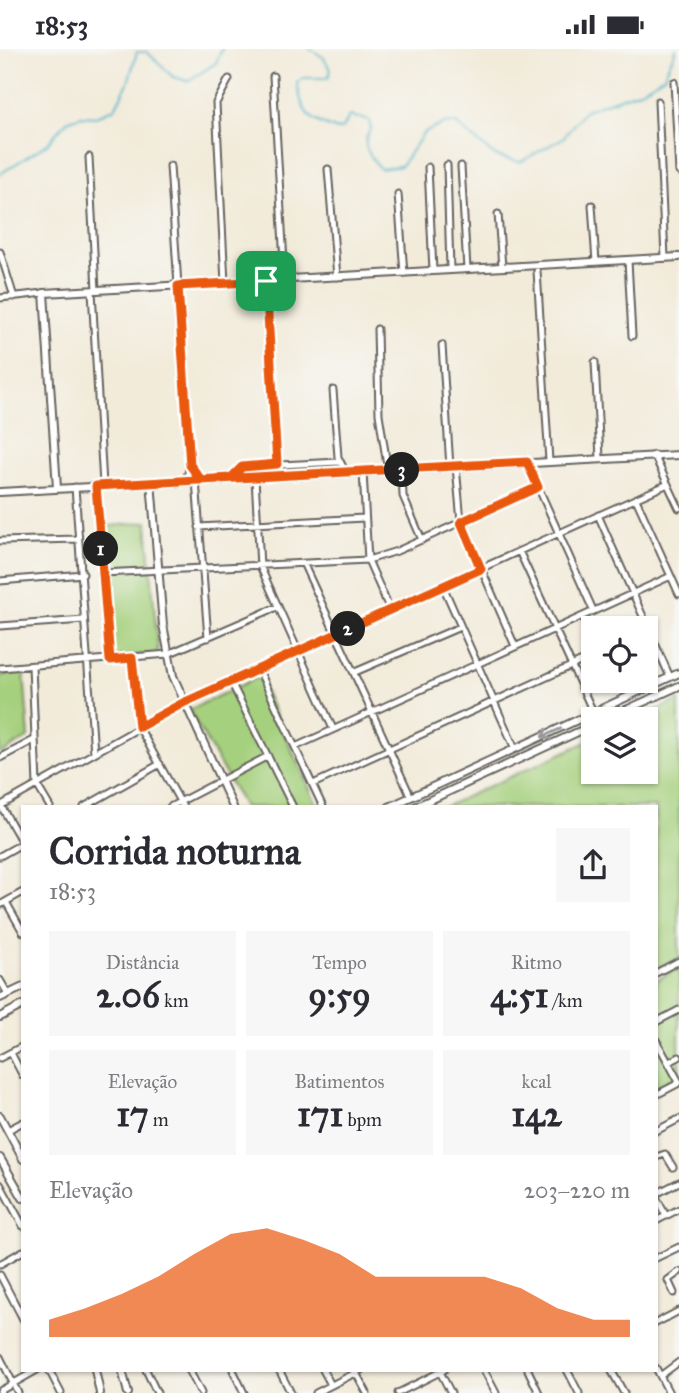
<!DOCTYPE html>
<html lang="pt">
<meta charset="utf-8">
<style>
body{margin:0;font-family:"IM FELL Great Primer",serif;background:#f7f7f7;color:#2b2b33;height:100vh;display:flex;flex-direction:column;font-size:26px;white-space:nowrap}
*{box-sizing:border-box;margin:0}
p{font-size:23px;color:#7c7c81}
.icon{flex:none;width:38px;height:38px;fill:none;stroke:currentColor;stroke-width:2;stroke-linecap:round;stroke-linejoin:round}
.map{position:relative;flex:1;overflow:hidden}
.side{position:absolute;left:21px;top:756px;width:637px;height:567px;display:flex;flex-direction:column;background:#fff;border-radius:0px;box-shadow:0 2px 5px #0004}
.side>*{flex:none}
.tools{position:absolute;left:581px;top:567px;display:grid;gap:14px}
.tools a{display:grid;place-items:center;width:77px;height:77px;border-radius:0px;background:#fff;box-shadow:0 2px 5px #0004;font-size:35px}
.pin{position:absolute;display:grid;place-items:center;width:60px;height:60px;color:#fff;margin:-30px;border-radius:14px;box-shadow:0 4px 10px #0006}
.km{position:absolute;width:35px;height:35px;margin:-18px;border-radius:50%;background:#222;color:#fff;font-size:19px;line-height:35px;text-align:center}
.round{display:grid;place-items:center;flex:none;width:74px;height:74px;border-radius:0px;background:#f7f7f7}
.overview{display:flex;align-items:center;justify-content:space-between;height:119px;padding:0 28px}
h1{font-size:38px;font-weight:700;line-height:52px}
.metrics{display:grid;grid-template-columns:repeat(3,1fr);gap:10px;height:119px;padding:7px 28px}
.metrics div{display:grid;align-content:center;border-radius:0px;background:#f7f7f7;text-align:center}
.metrics b{font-size:35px;font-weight:700}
.metrics small{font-size:19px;font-weight:400}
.metrics p{font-size:19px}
.chart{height:196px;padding:14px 28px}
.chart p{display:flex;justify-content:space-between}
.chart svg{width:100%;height:126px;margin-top:7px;fill:#ea580c;opacity:.7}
.status{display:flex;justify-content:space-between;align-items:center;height:49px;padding:0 35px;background:#fff;direction:ltr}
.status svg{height:19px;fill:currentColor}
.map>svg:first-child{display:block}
.green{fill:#a5d07d;stroke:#60764c;stroke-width:2}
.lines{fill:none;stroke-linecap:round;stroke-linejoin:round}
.stream{stroke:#49b2c8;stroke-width:2}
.minor-casing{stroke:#67645e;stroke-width:9}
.tertiary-casing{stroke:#67645e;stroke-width:10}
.minor{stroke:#fff;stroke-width:5}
.tertiary{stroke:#fff;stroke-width:6}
.oneway{stroke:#999}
.route-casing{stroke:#fff;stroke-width:14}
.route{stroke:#ea580c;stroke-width:9}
</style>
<div class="status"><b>18:53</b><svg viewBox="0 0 49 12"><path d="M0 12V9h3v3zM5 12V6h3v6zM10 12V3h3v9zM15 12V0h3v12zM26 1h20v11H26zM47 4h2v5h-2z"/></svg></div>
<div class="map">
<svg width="679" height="1344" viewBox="0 0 679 1344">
<rect width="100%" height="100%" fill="#f6f6f2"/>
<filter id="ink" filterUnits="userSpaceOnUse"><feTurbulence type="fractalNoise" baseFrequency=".0143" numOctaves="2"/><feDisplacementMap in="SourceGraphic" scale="14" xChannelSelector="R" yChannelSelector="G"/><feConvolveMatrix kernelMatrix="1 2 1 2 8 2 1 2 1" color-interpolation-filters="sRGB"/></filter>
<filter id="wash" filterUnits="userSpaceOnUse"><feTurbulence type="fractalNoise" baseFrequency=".00686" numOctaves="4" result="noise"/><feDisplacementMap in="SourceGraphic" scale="28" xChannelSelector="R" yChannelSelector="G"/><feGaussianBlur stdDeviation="1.57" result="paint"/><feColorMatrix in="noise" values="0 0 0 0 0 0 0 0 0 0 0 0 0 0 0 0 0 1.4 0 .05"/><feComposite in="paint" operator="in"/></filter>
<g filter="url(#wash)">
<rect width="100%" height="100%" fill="#f2ebda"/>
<path class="green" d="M147,473L158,604L114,608L103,478Z
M24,624L29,688L0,705V626Z
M258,628L318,758H244L189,661Z
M679,651V909L656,920V758H444L593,690V723H646V670H637Z
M679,919V1026L656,1038V931Z"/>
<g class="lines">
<path class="stream" d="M310,0L323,8L331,21L328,29H303L297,33C303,66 307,70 338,81L344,78L349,67L369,71L371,80C359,96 370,106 380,120L401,117L424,84L445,74L456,75L495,107L520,113L563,89L585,61L640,42L664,27L676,0
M0,125L47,95L67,72L81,67L95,68L115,59L128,34L137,3H147L173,28L188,32L216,14L222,0"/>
</g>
</g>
<g filter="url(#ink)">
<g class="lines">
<g class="minor-casing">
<path id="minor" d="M273,27L285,230
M674,33L679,123
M658,52L665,209
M89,108L96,241
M447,116L450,221
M170,117L190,416L186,432
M461,117L467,220
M428,118L433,222
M328,120L337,228
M398,145L404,224
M592,156L596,213
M498,165L502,218
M0,203L14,248
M628,211L632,287
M537,222L549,412
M266,232L277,416
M225,234L216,54L229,30
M92,242L103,436
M0,249L44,244
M377,280L379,365L388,422
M442,296L450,418
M595,313L600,409
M333,341L338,408L346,424
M654,406L679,459
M527,413L593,561
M190,416L201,431
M456,417L461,473L515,597
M402,421L403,447L422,491
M363,423L368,511L390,561
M231,429L242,418L339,413
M255,429L260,517L333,680
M196,431L208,589
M96,437L110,610
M75,438L94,704
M636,450L679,545
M598,466L670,628
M199,478L364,469
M0,492L78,490
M519,502L594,665
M304,516L411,748
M102,524L368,511L397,502L538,438
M0,532L83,525
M443,537L515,700
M0,577L84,571
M132,609L139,678L183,758
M32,617L37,736L50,758
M0,619L168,605L277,558
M259,621L323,758
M355,623L460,578
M231,633L293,758
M295,698L671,527
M0,709L34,691
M313,735L593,607
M0,757L183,654L668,435
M1,757L23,795
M84,758L160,715
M170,758L268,707
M0,807L23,794
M6,853L23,883
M0,856L23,843
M656,924L679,912
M0,931L8,945
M656,973L679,961
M656,991L679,1033
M11,1004L23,1027
M0,1009L23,997
M669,1013L679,1008
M656,1046L679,1034
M8,1081L23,1073
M656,1082L679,1070
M656,1108L665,1105L673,1118
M0,1135L23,1177
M656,1145L679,1133
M656,1148L666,1167
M656,1172L679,1160
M656,1209L679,1198
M0,1215L23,1202
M0,1226L23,1270
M674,1244L668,1231L679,1223
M656,1274L679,1262
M0,1308L18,1344
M656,1319L669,1344
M49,1321L61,1344
M146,1321L157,1344
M189,1321L201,1344
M233,1321L244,1344
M279,1321L291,1344
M323,1321L331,1336
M484,1321L496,1344
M528,1321L539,1344
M567,1321L579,1344
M611,1321L624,1344
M440,1323L451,1344
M356,1324L367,1344
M660,1327L679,1313
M0,1342L37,1321
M316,1344L361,1321
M398,1344L444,1321"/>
</g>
<g class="tertiary-casing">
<path id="tertiary" d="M151,433L163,576L173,627L233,758
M57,439L44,244L679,208
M0,443L679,406
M606,670L679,637
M389,758L679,624
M415,758L593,676
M0,949L23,938
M0,968L23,956
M0,1067L23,1110
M0,1109L23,1149
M95,1321L100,1344
M122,1321L128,1344"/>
</g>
<use href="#minor" class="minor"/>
<use href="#tertiary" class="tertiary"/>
</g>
<defs><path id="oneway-shaft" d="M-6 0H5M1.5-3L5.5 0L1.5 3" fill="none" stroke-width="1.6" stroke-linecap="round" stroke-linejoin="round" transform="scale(1.75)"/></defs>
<use class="oneway" href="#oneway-shaft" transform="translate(551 684) rotate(156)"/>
</g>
<g class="lines" filter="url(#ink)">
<g class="route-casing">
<path id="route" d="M266,232L277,415L242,418L231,429L96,437L110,611L132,609L139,678L183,654L481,520L461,473L538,438L527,413C418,419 310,425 201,431L190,416L178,237L266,232"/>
</g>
<use href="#route" class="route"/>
</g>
</svg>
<div class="tools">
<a><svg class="icon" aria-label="locate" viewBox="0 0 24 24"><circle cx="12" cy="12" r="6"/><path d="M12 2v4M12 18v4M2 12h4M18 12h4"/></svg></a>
<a><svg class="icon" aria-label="layers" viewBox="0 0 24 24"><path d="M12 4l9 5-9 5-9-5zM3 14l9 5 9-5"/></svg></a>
</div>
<div class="pin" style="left:266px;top:232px;background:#1e9e55"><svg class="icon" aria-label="arrive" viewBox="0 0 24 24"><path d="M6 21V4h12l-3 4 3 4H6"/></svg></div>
<b class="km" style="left:101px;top:500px">1</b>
<b class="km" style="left:348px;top:580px">2</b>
<b class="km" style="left:402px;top:421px">3</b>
<section class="side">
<div class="overview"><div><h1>Corrida noturna</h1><p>18:53</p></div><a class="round"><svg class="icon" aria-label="share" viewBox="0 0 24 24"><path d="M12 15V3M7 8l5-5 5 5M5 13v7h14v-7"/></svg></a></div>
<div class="metrics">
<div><p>Distância</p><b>2.06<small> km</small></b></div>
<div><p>Tempo</p><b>9:59</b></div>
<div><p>Ritmo</p><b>4:51<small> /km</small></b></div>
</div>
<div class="metrics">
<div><p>Elevação</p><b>17<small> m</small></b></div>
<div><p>Batimentos</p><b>171<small> bpm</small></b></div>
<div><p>kcal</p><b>142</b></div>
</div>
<div class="chart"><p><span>Elevação</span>203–220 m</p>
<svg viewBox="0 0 160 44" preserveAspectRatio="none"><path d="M0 44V38L10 34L20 29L30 23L40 15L50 8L60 6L70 10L80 15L90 23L100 23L110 23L120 23L130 27L140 34L150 38L160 38V44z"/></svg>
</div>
</section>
</div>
